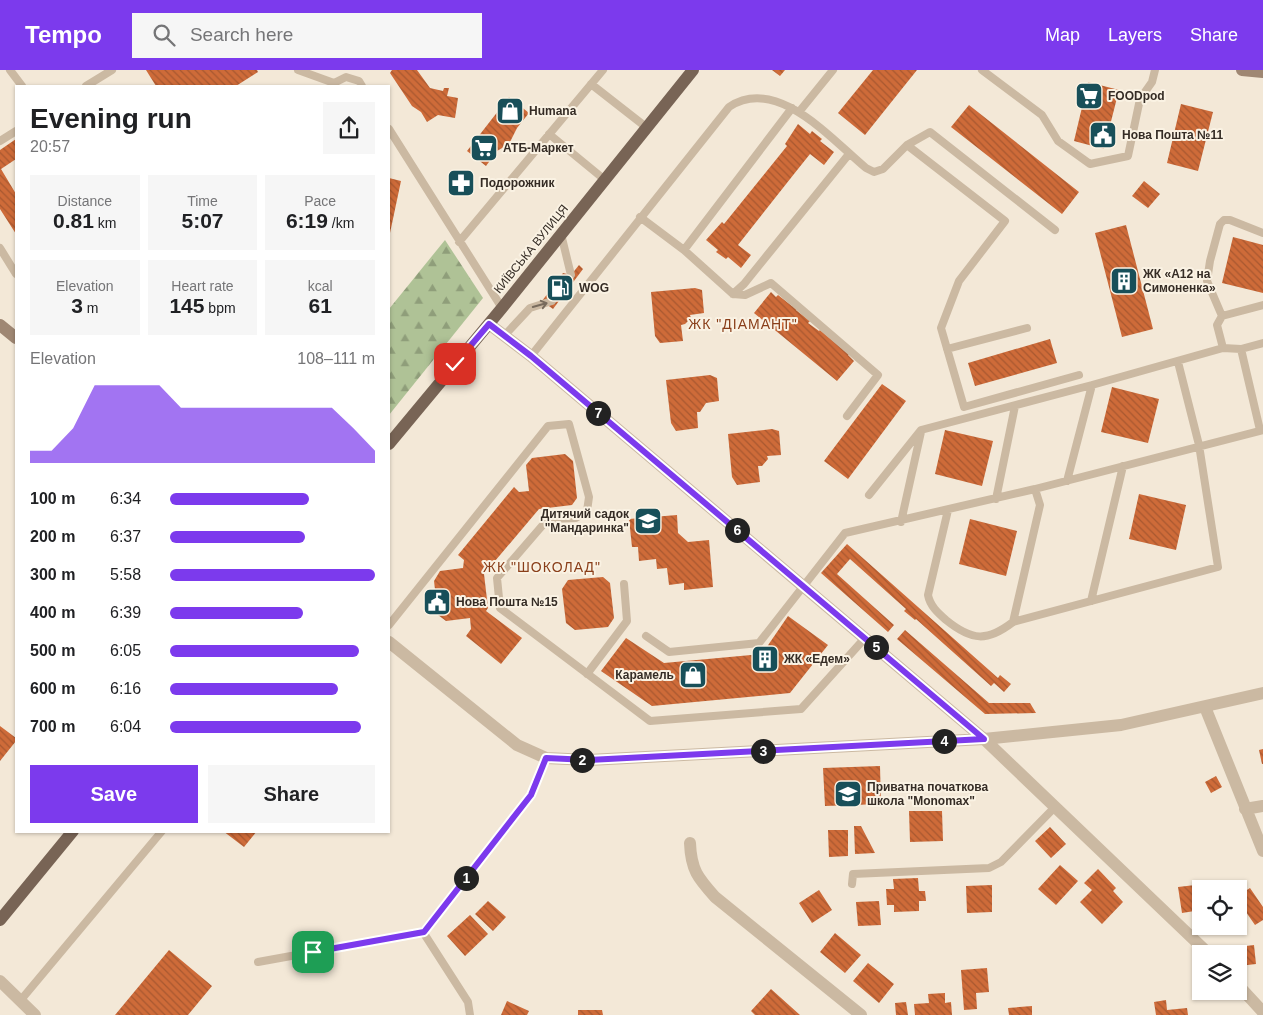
<!DOCTYPE html>
<meta charset="utf-8">
<style>
body{margin:0;font-family:Arial,sans-serif;background:#f6f6f6;color:#202124;height:100vh;display:flex;flex-direction:column;font-size:19px;white-space:nowrap}
*{box-sizing:border-box;margin:0}
p{font-size:16px;color:#757577}
.icon{flex:none;width:28px;height:28px;fill:none;stroke:currentColor;stroke-width:2;stroke-linecap:round;stroke-linejoin:round}
.map{position:relative;flex:1;overflow:hidden}
.panel{position:absolute;left:15px;top:15px;width:375px;height:748px;display:flex;flex-direction:column;background:#fff;border-radius:0px;box-shadow:0 1px 4px #0004}
.panel>*{flex:none}
.tools{position:absolute;left:1192px;top:810px;display:grid;gap:10px}
.tools a{display:grid;place-items:center;width:55px;height:55px;border-radius:0px;background:#fff;box-shadow:0 1px 4px #0004;font-size:25px}
.pin{position:absolute;display:grid;place-items:center;width:42px;height:42px;color:#fff;margin:-21px;border-radius:10px;box-shadow:0 2px 8px #0006}
.km{position:absolute;width:25px;height:25px;margin:-12px;border-radius:50%;background:#222;color:#fff;font-size:14px;line-height:25px;text-align:center}
.round{display:grid;place-items:center;flex:none;width:52px;height:52px;border-radius:0px;background:#f6f6f6}
.overview{display:flex;align-items:center;justify-content:space-between;height:85px;padding:0 15px}
h1{font-size:28px;font-weight:700;line-height:38px}
.figures{display:grid;grid-template-columns:repeat(3,1fr);gap:8px;height:85px;padding:5px 15px}
.figures div{display:grid;align-content:center;border-radius:0px;background:#f6f6f6;text-align:center}
.figures b{font-size:21px;font-weight:700}
.figures small{font-size:14px;font-weight:400}
.figures p{font-size:14px}
.chart{height:140px;padding:10px 15px}
.chart p{display:flex;justify-content:space-between}
.chart svg{width:100%;height:90px;margin-top:5px;fill:#7c3aed;opacity:.7}
.action{display:flex;gap:10px;margin-top:auto;padding:10px 15px}
.action a{flex:1;height:58px;border-radius:0px;background:#7c3aed;color:#fff;font-size:20px;font-weight:700;line-height:58px;text-align:center}
.action a+a{background:#f6f6f6;color:#202124}
ul{padding:0 15px;list-style:none;font-size:16px}
li{display:grid;grid-template-columns:80px 60px 1fr;align-items:center;height:38px}
li i{height:12px;border-radius:6px;background:#7c3aed}
header{display:flex;align-items:center;gap:30px;box-sizing:border-box;height:70px;padding:0 25px;background:#7c3aed;color:#fff}
header strong{font-size:24px}
nav{display:flex;gap:28px;margin-inline-start:auto;font-size:18px}
.search{width:350px;height:45px;background:#f6f6f6;display:flex;align-items:center;gap:12px;box-sizing:border-box;padding:0 18px;border-radius:0px;color:#757577;font-size:19px}
.map>svg:first-child{display:block}
.forest{fill:url(#forest-firs)}
.building{fill:url(#building-back-hatch)}
.lines{fill:none;stroke-linecap:round;stroke-linejoin:round}
.lane{stroke:#cbb9a2;stroke-width:8}
.street{stroke:#cbb9a2;stroke-width:12}
.secondary{stroke:#9f8773;stroke-width:12}
.primary{stroke:#786455;stroke-width:12}
.oneway{stroke:#786b5d}
.route-casing{stroke:#fff;stroke-width:10}
.route{stroke:#7c3aed;stroke-width:6}
.labels{text-anchor:middle;stroke-width:4;stroke-linejoin:round;paint-order:stroke}
.poi-label{font-size:12px;font-weight:bold;fill:#352c25;stroke:#faf2e3;text-anchor:start}
.street-label{font-size:12px;fill:#352c25;stroke:#faf2e3}
.neighbourhood-label{font-size:14px;letter-spacing:1px;fill:#893e19;stroke:#faf2e3}
</style>
<header>
<strong>Tempo</strong>
<div class="search"><svg class="icon" aria-label="search" viewBox="0 0 24 24"><circle cx="10" cy="10" r="6"/><path d="M15 15l6 6"/></svg>Search here</div>
<nav><a>Map</a><a>Layers</a><a>Share</a></nav>
</header>
<div class="map">
<svg width="1263" height="945" viewBox="0 0 1263 945">
<defs>
<pattern id="forest-firs" width="22" height="20" patternUnits="userSpaceOnUse" patternTransform="scale(1.25)"><rect width="22" height="20" fill="#afc296"/><path d="M5 1l3.5 6h-7zM16 11l3.5 6h-7z" fill="#8f9e7a"/></pattern>
<pattern id="building-back-hatch" width="6" height="6" patternUnits="userSpaceOnUse" patternTransform="scale(1.25)"><rect width="6" height="6" fill="#ce6b39"/><path d="M-1 5l2 2M0 0l6 6M5-1l2 2" fill="none" stroke="#a85830"/></pattern>
</defs>
<rect width="100%" height="100%" fill="#f3e8d7"/>
<path class="forest" d="M445,170L483,228L389,345V239Z"/>
<path class="building" d="M146,0H257L258,2L236,16H156Z
M392,0H417L430,18L443,21L444,18H449L447,26L458,28L455,48L438,45L427,52L421,42L412,36L390,3Z
M772,0H785L780,6Z
M873,0H917L865,65L838,43Z
M1088,12L1119,20L1104,79L1074,71Z
M509,27L529,43L517,58L509,74L497,81L486,96L467,81Z
M1181,34L1213,42L1198,101L1167,93Z
M969,35L1079,122L1062,144L951,57Z
M798,54L810,64L812,61L822,69L820,71L834,82L824,95L810,84L794,104L738,175L751,185L741,198L728,187L726,189L716,182L718,180L706,170L722,152L724,154L787,76L785,74Z
M16,69V89L1,99L16,124V164L0,139V80Z
M389,108L401,111L390,163H389Z
M1144,111L1160,124L1148,138L1132,126Z
M1126,155L1153,259L1122,267L1095,163Z
M1233,167L1263,175V223L1222,213Z
M579,195L583,199L553,239L542,231L563,203L571,205Z
M695,218L702,220L704,243L690,245L691,248L685,254L681,255L683,271L660,273L655,266L651,222Z
M771,222L776,227L778,225L792,236L793,235L797,238L796,240L810,251L808,253L819,261L820,260L849,284L848,285L854,291L837,311L754,243Z
M1050,269L1057,293L975,316L968,293Z
M710,305L717,308L719,331L706,333L700,342H697L698,358L676,361L671,353L666,310Z
M882,314L906,331L848,409L824,391Z
M1112,317L1159,329L1148,373L1101,362Z
M772,359L779,361L781,385L767,386L768,389L762,396H758L760,412L737,415L732,407L728,364Z
M945,360L993,371L982,416L935,404Z
M565,384L573,391L577,428L572,435L539,439L484,504L488,538L486,541L522,568L501,594L466,566L471,559L470,548L446,551L438,545L434,511L440,501L463,498L464,490L458,485L514,417L519,422L529,421L526,395L532,388Z
M1139,424L1186,435L1176,480L1129,469Z
M677,445L678,463L688,472L709,470L713,517L684,520V513L669,515L667,498L657,499L656,489L639,491L638,477H632L629,449Z
M970,449L1017,461L1006,506L959,494Z
M847,474L998,608L1000,605L1011,614L1004,622L994,613L991,616L916,549L915,550L904,541L906,539L850,489L837,504L894,555L888,562L821,503Z
M603,507L610,513L614,548L608,557L575,560L566,553L562,519L568,510Z
M788,546L828,575L790,623L652,636L601,601L626,568L664,593L762,584Z
M905,560L989,633H1030L1036,643L985,644L897,569Z
M0,656L16,668V671L0,691Z
M1263,679V694H1262L1259,680Z
M880,696L881,734L825,736L823,698Z
M1216,706L1222,717L1211,723L1205,712Z
M909,741H942L943,771L910,772Z
M854,756H861L875,783L855,784Z
M1050,757L1066,774L1051,788L1035,771Z
M828,760H848V786L829,787Z
M223,761H257L244,777Z
M1060,795L1078,811L1056,835L1038,819Z
M1098,799L1116,818L1113,821L1123,832L1102,854L1080,832L1092,820L1084,813Z
M918,808L919,821H925L926,831H919V841L894,842V835H887L886,819H894L893,809Z
M1204,814L1205,819H1201V840L1182,843L1178,817Z
M992,815V842L967,843L966,816Z
M1250,818L1263,837V850L1255,855L1239,832V825Z
M819,820L832,840L812,853L799,833Z
M488,831L506,847L493,861L475,844Z
M879,831L881,855L858,856L856,832Z
M470,845L488,864L465,886L447,866Z
M835,863L861,885L845,903L820,882Z
M1254,875L1256,894L1239,896V884H1232L1231,878Z
M169,880L212,916L188,945H115Z
M868,893L894,914L879,933L853,911Z
M987,898L989,922L976,923L977,939L964,940L961,900Z
M771,919L800,945H755L751,941Z
M945,923V933L951,932L952,945H915L914,934L929,933L928,924Z
M1166,930L1167,940L1187,938L1188,945H1156L1154,932Z
M507,931L529,941L527,945H501Z
M906,932L908,945H896L895,933Z
M1032,936V945H1009L1008,938Z
M578,940H602L603,945H578Z"/>
<g class="lines">
<path class="lane" d="M10,0L22,16
M298,0L334,13
M982,0L1042,45L1058,71L1090,94L1128,86L1140,29L1152,12L1155,0
M591,14L646,57
M86,16L112,0
M333,16L334,13L346,7L359,11L362,16
M799,42L833,0
M389,59L502,238
M549,64L605,110
M0,71L16,61
M907,75L1005,151L959,211L941,258L964,337L1079,305
M640,147L684,180L733,224L744,214L849,84
M459,172L603,0
M0,178L16,204
M684,180L792,38
M733,224L745,225L771,213L878,305L847,346
M1222,246L1207,211L1210,191L1220,154L1224,150H1230L1263,163
M504,266L530,238L552,231L571,205L561,164
M1223,278L1241,279L1263,273
M947,279L1027,258
M1241,279L1260,360
M531,286L729,37C777,5 831,69 866,98L874,102L883,99L907,75L930,62L1055,160
M1067,411L1092,315L1223,278L1217,255L1222,246L1263,235
M869,425L921,360L1092,315
M996,429L1015,336
M948,440L928,525C930,536 938,543 946,550C972,571 987,572 1013,552L1218,497L1199,375L1178,292
M901,452L921,362
M1091,531L1123,396
M1013,552L1040,435L1035,419
M389,555L548,356L569,354L589,427L587,441L576,448L548,449L497,508L500,538L650,651L801,639L865,568
M646,566L669,582L759,573L845,463L1035,419L1263,360
M587,604L627,551L624,514
M852,814L853,804L989,798L1001,792L1055,737
M423,862L468,932L470,945
M258,892L423,862L531,725L546,688
M20,931L162,761"/>
<path class="street" d="M489,254L531,286L984,669L1209,884
M389,572L517,675L546,688L589,690L984,669L1121,655L1263,623
M1205,637L1263,781
M1245,739L1263,736
M690,773C691,800 698,808 715,827L861,945
M0,911L35,945
M1239,916L1263,942"/>
<path class="secondary" d="M1242,0L1263,2
M0,255L16,268"/>
<path class="primary" d="M389,374L502,238L693,0
M0,850L73,761"/>
</g>
<defs><path id="oneway-shaft" d="M-6 0H5M1.5-3L5.5 0L1.5 3" fill="none" stroke-width="1.6" stroke-linecap="round" stroke-linejoin="round" transform="scale(1.25)"/></defs>
<use class="oneway" href="#oneway-shaft" transform="translate(540 235) rotate(-16)"/>
<g class="lines">
<g class="route-casing">
<path id="route" d="M313,882L424,862L531,725L546,688L589,690L984,669L531,286L489,254L455,294"/>
</g>
<use href="#route" class="route"/>
</g>
<defs>
<g id="supermarket-square" transform="scale(1.4375)"><rect x="-9" y="-9" width="18" height="18" rx="4" fill="#184f59" stroke="#faf2e3"/><path d="M-6-5.5h2.5l.6 2H6L4.5 2H-2.5L-4.4-4H-6ZM-1.5 3.2a1.3 1.3 0 1 0 .1 0ZM3 3.2a1.3 1.3 0 1 0 .1 0Z" fill="#fff"/></g>
<g id="shop-square" transform="scale(1.4375)"><rect x="-9" y="-9" width="18" height="18" rx="4" fill="#184f59" stroke="#faf2e3"/><path d="M-5-2.5h2.3a2.7 3.5 0 0 1 5.4 0H5L5.5 6h-11ZM-1.5-2.5h3a1.5 2.3 0 0 0-3 0Z" fill="#fff"/></g>
<g id="civic-square" transform="scale(1.4375)"><rect x="-9" y="-9" width="18" height="18" rx="4" fill="#184f59" stroke="#faf2e3"/><path d="M-.6-6.5H3V-4.5H.6V-3L4-1V1h2V6H-6V1h2V-1L-.6-3ZM-1.2 2.5V6h2.4V2.5Z" fill="#fff"/></g>
<g id="pharmacy-square" transform="scale(1.4375)"><rect x="-9" y="-9" width="18" height="18" rx="4" fill="#184f59" stroke="#faf2e3"/><path d="M-2-6h4v4h4v4h-4v4h-4v-4h-4v-4h4Z" fill="#fff"/></g>
<g id="building-square" transform="scale(1.4375)"><rect x="-9" y="-9" width="18" height="18" rx="4" fill="#184f59" stroke="#faf2e3"/><path d="M-4-6H4V6H1V3H-1V6H-4ZM-2.5-4.3h1.7v1.8h-1.7ZM.8-4.3h1.7v1.8H.8ZM-2.5-1h1.7V.8h-1.7ZM.8-1h1.7V.8H.8Z" fill="#fff"/></g>
<g id="fuel-square" transform="scale(1.4375)"><rect x="-9" y="-9" width="18" height="18" rx="4" fill="#184f59" stroke="#faf2e3"/><path d="M-5.5-6h7V0h2V4h1.3V-2.5L3-4.5l.8-.8L6-3V5H2.5V1h-1V6h-7ZM-4.2-4.7v3.2H.2V-4.7Z" fill="#fff"/></g>
<g id="school-square" transform="scale(1.4375)"><rect x="-9" y="-9" width="18" height="18" rx="4" fill="#184f59" stroke="#faf2e3"/><path d="M0-5L7-2L0 1L-7-2ZM-4 1L0 2.5L4 1V4Q0 6-4 4Z" fill="#fff"/></g>
</defs>
<g fill-rule="evenodd">
<use href="#supermarket-square" x="1089" y="26"/>
<use href="#shop-square" x="510" y="41"/>
<use href="#civic-square" x="1103" y="65"/>
<use href="#supermarket-square" x="484" y="78"/>
<use href="#pharmacy-square" x="461" y="113"/>
<use href="#building-square" x="1124" y="211"/>
<use href="#fuel-square" x="560" y="218"/>
<use href="#school-square" x="648" y="451"/>
<use href="#civic-square" x="437" y="532"/>
<use href="#building-square" x="765" y="589"/>
<use href="#shop-square" x="693" y="605"/>
<use href="#school-square" x="848" y="724"/>
</g>
<g class="labels">
<g class="poi-label">
<text x="1108" y="30">FOODpod</text>
<text x="529" y="45">Humana</text>
<text x="1122" y="69">Нова Пошта №11</text>
<text x="503" y="82">АТБ-Маркет</text>
<text x="480" y="117">Подорожник</text>
<text x="1143" y="208">ЖК «А12 на<tspan x="1143" dy="14">Симоненка»</tspan></text>
<text x="579" y="222">WOG</text>
<text x="629" y="448" text-anchor="end">Дитячий садок<tspan x="629" dy="14">"Мандаринка"</tspan></text>
<text x="456" y="536">Нова Пошта №15</text>
<text x="784" y="593">ЖК «Едем»</text>
<text x="674" y="609" text-anchor="end">Карамель</text>
<text x="867" y="721">Приватна початкова<tspan x="867" dy="14">школа "Monomax"</tspan></text>
</g>
<g class="street-label">
<text transform="translate(531 179) rotate(-51)" y="4">КИЇВСЬКА ВУЛИЦЯ</text>
</g>
<g class="neighbourhood-label">
<text x="743" y="259">ЖК "ДІАМАНТ"</text>
<text x="542" y="502">ЖК "ШОКОЛАД"</text>
</g>
</g>
</svg>
<div class="tools">
<a><svg class="icon" aria-label="locate" viewBox="0 0 24 24"><circle cx="12" cy="12" r="6"/><path d="M12 2v4M12 18v4M2 12h4M18 12h4"/></svg></a>
<a><svg class="icon" aria-label="layers" viewBox="0 0 24 24"><path d="M12 4l9 5-9 5-9-5zM3 14l9 5 9-5"/></svg></a>
</div>
<div class="pin" style="left:313px;top:882px;background:#1e9e55"><svg class="icon" aria-label="arrive" viewBox="0 0 24 24"><path d="M6 21V4h12l-3 4 3 4H6"/></svg></div>
<div class="pin" style="left:455px;top:294px;background:#d93025"><svg class="icon" aria-label="check" viewBox="0 0 24 24"><path d="M5 12l5 5 9-10"/></svg></div>
<b class="km" style="left:466px;top:808px">1</b>
<b class="km" style="left:582px;top:690px">2</b>
<b class="km" style="left:763px;top:681px">3</b>
<b class="km" style="left:944px;top:671px">4</b>
<b class="km" style="left:876px;top:577px">5</b>
<b class="km" style="left:737px;top:460px">6</b>
<b class="km" style="left:598px;top:343px">7</b>
<section class="panel">
<div class="overview"><div><h1>Evening run</h1><p>20:57</p></div><a class="round"><svg class="icon" aria-label="share" viewBox="0 0 24 24"><path d="M12 15V3M7 8l5-5 5 5M5 13v7h14v-7"/></svg></a></div>
<div class="figures">
<div><p>Distance</p><b>0.81<small> km</small></b></div>
<div><p>Time</p><b>5:07</b></div>
<div><p>Pace</p><b>6:19<small> /km</small></b></div>
</div>
<div class="figures">
<div><p>Elevation</p><b>3<small> m</small></b></div>
<div><p>Heart rate</p><b>145<small> bpm</small></b></div>
<div><p>kcal</p><b>61</b></div>
</div>
<div class="chart"><p><span>Elevation</span>108–111 m</p>
<svg viewBox="0 0 160 44" preserveAspectRatio="none"><path d="M0 44V38L10 38L20 27L30 6L40 6L50 6L60 6L70 17L80 17L90 17L100 17L110 17L120 17L130 17L140 17L150 27L160 38V44z"/></svg>
</div>
<ul>
<li><b>100 m</b>6:34<i style="width:68%"></i></li>
<li><b>200 m</b>6:37<i style="width:66%"></i></li>
<li><b>300 m</b>5:58<i style="width:100%"></i></li>
<li><b>400 m</b>6:39<i style="width:65%"></i></li>
<li><b>500 m</b>6:05<i style="width:92%"></i></li>
<li><b>600 m</b>6:16<i style="width:82%"></i></li>
<li><b>700 m</b>6:04<i style="width:93%"></i></li>
</ul>
<div class="action"><a>Save</a><a>Share</a></div>
</section>
</div>
